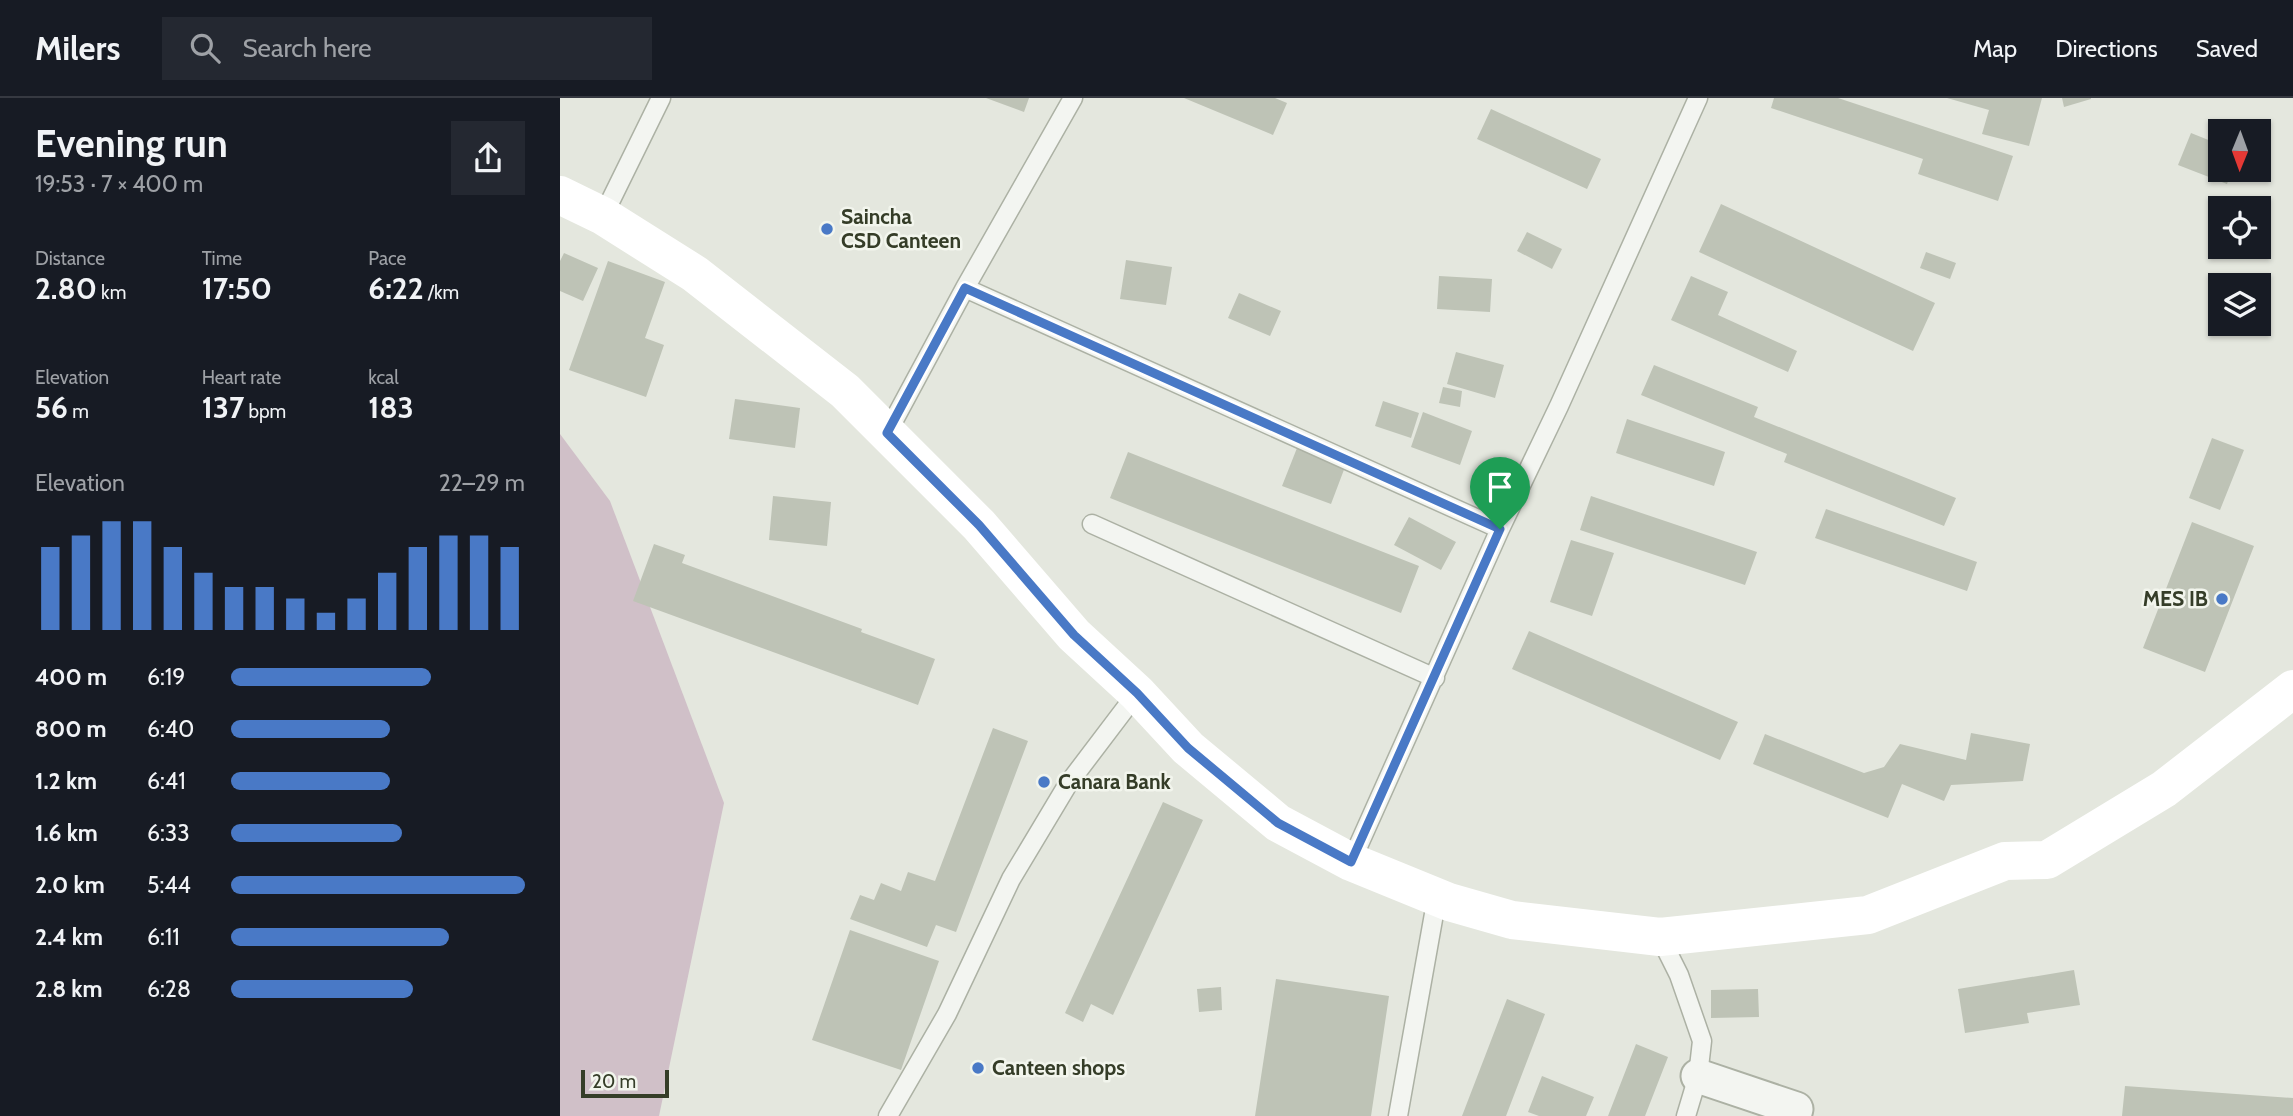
<!DOCTYPE html>
<meta charset="utf-8">
<style>
body{margin:0;font-family:Cabin,sans-serif;background:#242831;color:#f1f3f6;height:100vh;display:flex;flex-direction:column;font-size:26px;white-space:nowrap}
*{box-sizing:border-box;margin:0}
p{font-size:23px;color:#9ea1a6}
.icon{flex:none;width:38px;height:38px;fill:none;stroke:currentColor;stroke-width:2;stroke-linecap:round;stroke-linejoin:round}
.map{position:relative;flex:1;overflow:hidden}
.drawer{display:flex;flex-direction:column;background:#171b24;width:560px}
.drawer>*{flex:none}
.needle{width:46px;rotate:181deg}
.buttons{position:absolute;left:1648px;top:21px;display:grid;gap:14px}
.buttons a{display:grid;place-items:center;width:63px;height:63px;border-radius:0px;background:#171b24;box-shadow:0 2px 5px #0004;font-size:35px}
.scale{position:absolute;left:21px;bottom:18px;width:88px;box-sizing:border-box;padding-left:7px;border:4px solid #353d28;border-top:0;font-size:19px;line-height:24px;white-space:nowrap;color:#353d28;-webkit-text-stroke:5px #f2f5ed;paint-order:stroke}
.pin{position:absolute;display:grid;place-items:center;width:60px;height:60px;color:#fff;margin:-72px -30px;border-radius:50% 50% 50% 0;rotate:-45deg;box-shadow:0 0 7px #0007}
.pin .icon{rotate:45deg}
.round{display:grid;place-items:center;flex:none;width:74px;height:74px;border-radius:0px;background:#242831}
.headline{display:flex;align-items:center;justify-content:space-between;height:119px;padding:0 35px}
h1{font-size:38px;font-weight:800;line-height:52px}
.stats{display:grid;grid-template-columns:repeat(3,1fr);gap:10px;height:119px;padding:7px 35px}
.stats div{display:grid;align-content:center}
.stats b{font-size:30px;font-weight:800}
.stats small{font-size:19px;font-weight:400}
.stats p{font-size:19px}
.chart{height:196px;padding:14px 35px}
.chart p{display:flex;justify-content:space-between}
.chart svg{width:100%;height:126px;margin-top:7px;stroke:#4979c6;stroke-width:6}
ul{padding:0 35px;list-style:none;font-size:23px}
li{display:grid;grid-template-columns:112px 84px 1fr;align-items:center;height:52px}
li i{height:18px;border-radius:9px;background:#4979c6}
header{display:flex;align-items:center;gap:42px;box-sizing:border-box;height:98px;padding:0 35px;background:#171b24;border-bottom:2px solid #363941}
header strong{font-size:33px}
nav{display:flex;gap:38px;margin-inline-start:auto;font-size:24px}
.search{width:490px;height:63px;background:#242831;display:flex;align-items:center;gap:18px;box-sizing:border-box;padding:0 24px;border-radius:0px;color:#9ea1a6;font-size:26px}
main{display:flex;flex:1;min-height:0}
.map>svg:first-child{display:block}
.green{fill:#d0c0c8}
.building{fill:#bec3b6}
.lines{fill:none;stroke-linecap:round;stroke-linejoin:round}
.lane-casing{stroke:#acb1a4;stroke-width:21}
.street-casing{stroke:#acb1a4;stroke-width:37}
.lane{stroke:#f3f5f1;stroke-width:18}
.street{stroke:#f3f5f1;stroke-width:33}
.secondary{stroke:#fff;stroke-width:38}
.route-casing{stroke:#fff;stroke-width:14}
.route{stroke:#4979c6;stroke-width:9}
.poi-dot{fill:#4979c6;stroke:#f2f5ed;stroke-width:2.5}
.labels{text-anchor:middle;stroke-width:5;stroke-linejoin:round;paint-order:stroke}
.poi-label{font-size:21px;font-weight:bold;fill:#353d28;stroke:#f2f5ed;text-anchor:start}
</style>
<header>
<strong>Milers</strong>
<div class="search"><svg class="icon" aria-label="search" viewBox="0 0 24 24"><circle cx="10" cy="10" r="6"/><path d="M15 15l6 6"/></svg>Search here</div>
<nav><a>Map</a><a>Directions</a><a>Saved</a></nav>
</header>
<main>
<section class="drawer">
<div class="headline"><div><h1>Evening run</h1><p>19:53 · 7 × 400 m</p></div><a class="round"><svg class="icon" aria-label="share" viewBox="0 0 24 24"><path d="M12 15V3M7 8l5-5 5 5M5 13v7h14v-7"/></svg></a></div>
<div class="stats">
<div><p>Distance</p><b>2.80<small> km</small></b></div>
<div><p>Time</p><b>17:50</b></div>
<div><p>Pace</p><b>6:22<small> /km</small></b></div>
</div>
<div class="stats">
<div><p>Elevation</p><b>56<small> m</small></b></div>
<div><p>Heart rate</p><b>137<small> bpm</small></b></div>
<div><p>kcal</p><b>183</b></div>
</div>
<div class="chart"><p><span>Elevation</span>22–29 m</p>
<svg viewBox="0 0 160 44" preserveAspectRatio="none"><path d="M5 44V15M15 44V11M25 44V6M35 44V6M45 44V15M55 44V24M65 44V29M75 44V29M85 44V33M95 44V38M105 44V33M115 44V24M125 44V15M135 44V11M145 44V11M155 44V15"/></svg>
</div>
<ul>
<li><b>400 m</b>6:19<i style="width:68%"></i></li>
<li><b>800 m</b>6:40<i style="width:54%"></i></li>
<li><b>1.2 km</b>6:41<i style="width:54%"></i></li>
<li><b>1.6 km</b>6:33<i style="width:58%"></i></li>
<li><b>2.0 km</b>5:44<i style="width:100%"></i></li>
<li><b>2.4 km</b>6:11<i style="width:74%"></i></li>
<li><b>2.8 km</b>6:28<i style="width:62%"></i></li>
</ul>
</section>
<div class="map">
<svg width="1733" height="1018" viewBox="0 0 1733 1018">
<rect width="100%" height="100%" fill="#e4e7de"/>
<path class="green" d="M0,336L50,403L164,705L99,1018H0Z"/>
<path class="building" d="M426,0H469L464,14Z
M624,0H715L727,5L713,37Z
M1214,0H1278L1453,58L1438,103L1358,76L1363,61L1211,10Z
M1387,0H1482L1469,48L1422,36L1429,12Z
M1502,0H1531V1L1504,9Z
M931,11L1041,61L1027,91L917,41Z
M1631,35L1661,47V72H1672L1667,86L1618,67Z
M1161,106L1375,205L1353,253L1139,154Z
M967,134L1002,151L992,171L957,153Z
M1366,154L1396,165L1390,181L1360,170Z
M4,155L38,170L23,203L0,193V163Z
M566,162L612,169L606,207L560,201Z
M48,163L105,184L85,240L104,247L86,299L9,272Z
M879,178L932,181L930,214L877,211Z
M1131,178L1168,194L1158,217L1237,253L1228,274L1111,222Z
M679,195L721,213L710,238L668,220Z
M896,254L944,267L935,300L887,286Z
M1094,267L1198,309L1194,319L1396,400L1384,428L1224,364L1227,356L1081,297Z
M883,289L902,293L900,309L879,305Z
M175,301L240,310L235,350L169,341Z
M823,303L859,315L851,340L815,328Z
M863,314L912,333L900,367L851,349Z
M1067,321L1165,354L1154,388L1056,355Z
M1652,340L1684,352L1660,412L1629,400Z
M737,350L785,369L771,406L722,388Z
M568,354L859,468L841,515L550,400Z
M213,398L271,404L267,448L209,442Z
M1031,398L1197,454L1185,487L1020,432Z
M1266,411L1417,464L1407,493L1255,440Z
M849,419L896,444L881,472L834,447Z
M1632,424L1694,448L1645,574L1583,550Z
M1011,442L1054,455L1032,518L990,504Z
M94,446L125,457L122,465L302,531L301,534L375,561L358,607L73,503Z
M969,533L1178,624L1160,662L952,571Z
M433,630L468,643L396,834L376,827L367,849L290,821L300,797L314,802L321,785L341,793L348,774L375,783Z
M1411,635L1470,646L1463,683L1391,687L1384,703L1342,686L1328,720L1193,666L1205,636L1304,675L1324,669L1340,646L1406,662Z
M603,704L643,722L553,917L531,906L523,924L505,915Z
M290,832L379,863L341,972L252,942Z
M1514,872L1520,907L1467,915L1469,925L1405,935L1398,891Z
M716,881L829,898L811,1018H695Z
M661,889L662,912L639,914L637,891Z
M1198,891L1199,919L1151,920V892Z
M947,901L985,916L946,1018H902Z
M1076,946L1108,959L1085,1018H1048Z
M982,978L1034,999L1026,1018H979L968,1014Z
M1565,988L1733,1000V1018H1562Z"/>
<g class="lines">
<g class="lane-casing">
<path id="lane" d="M43,118L101,0
M405,190L940,431
M327,335L405,190L513,0
M532,426L875,580
M791,764L940,431L999,308L1138,0
M1100,839L1119,877L1142,943L1138,978L1126,1018
M328,1018L387,916L451,781L508,686L577,595
M838,1018L877,799"/>
</g>
<g class="street-casing">
<path id="street" d="M1138,978L1236,1011L1234,1018"/>
</g>
<use href="#lane" class="lane"/>
<use href="#street" class="street"/>
<path class="secondary" d="M0,97L43,118L135,176L285,293L419,427L514,537L577,595L628,650L718,725L791,764L889,804L952,822L1100,839L1308,817L1445,763L1487,762L1604,691L1733,591"/>
</g>
<g class="lines">
<g class="route-casing">
<path id="route" d="M405,190L940,431L791,764L718,725L628,650L577,595L514,537L419,427L327,335Z"/>
</g>
<use href="#route" class="route"/>
</g>
<g class="poi-dot">
<circle cx="267" cy="131" r="7"/>
<circle cx="1662" cy="501" r="7"/>
<circle cx="484" cy="684" r="7"/>
<circle cx="418" cy="970" r="7"/>
</g>
<g class="labels">
<g class="poi-label">
<text x="281" y="126">Saincha<tspan x="281" dy="24">CSD Canteen</tspan></text>
<text x="1648" y="508" text-anchor="end">MES IB</text>
<text x="498" y="691">Canara Bank</text>
<text x="432" y="977">Canteen shops</text>
</g>
</g>
</svg>
<div class="buttons">
<a><svg class="needle" viewBox="-14 -14 28 28"><path d="M0-13l5 13h-10z" fill="#e53935"/><path d="M0 13l5-13h-10z" fill="#9ea1a6"/></svg></a>
<a><svg class="icon" aria-label="locate" viewBox="0 0 24 24"><circle cx="12" cy="12" r="6"/><path d="M12 2v4M12 18v4M2 12h4M18 12h4"/></svg></a>
<a><svg class="icon" aria-label="layers" viewBox="0 0 24 24"><path d="M12 4l9 5-9 5-9-5zM3 14l9 5 9-5"/></svg></a>
</div>
<div class="scale">20 m</div>
<div class="pin" style="left:940px;top:431px;background:#1e9e55"><svg class="icon" aria-label="arrive" viewBox="0 0 24 24"><path d="M6 21V4h12l-3 4 3 4H6"/></svg></div>
</div>
</main>
